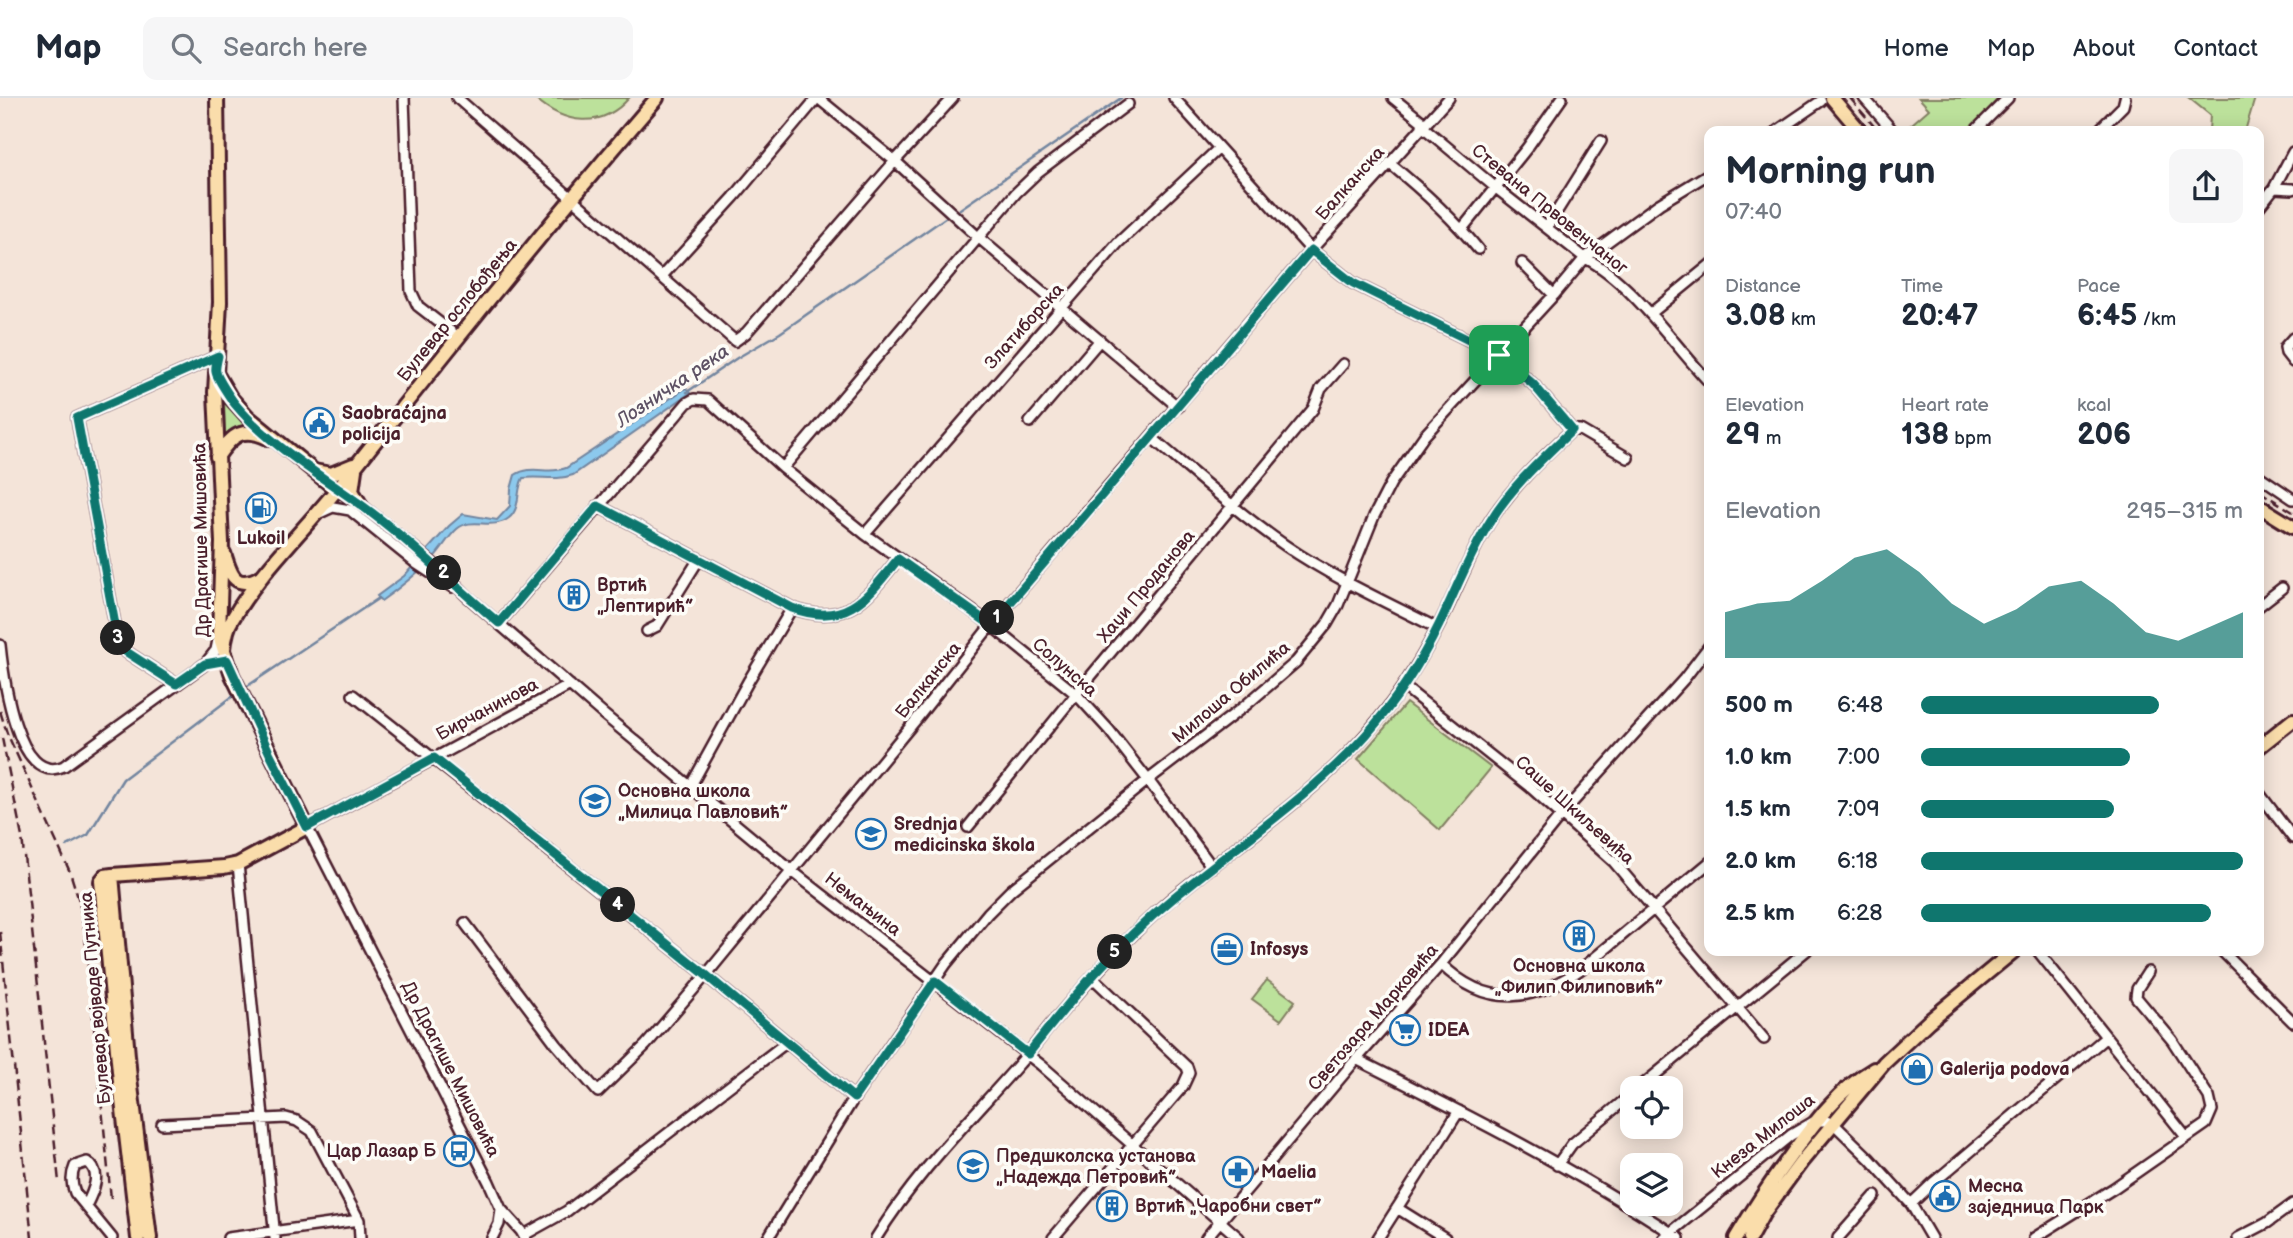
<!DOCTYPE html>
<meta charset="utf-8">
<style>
body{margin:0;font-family:"Balsamiq Sans",sans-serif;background:#f6f6f7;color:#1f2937;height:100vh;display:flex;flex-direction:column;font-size:26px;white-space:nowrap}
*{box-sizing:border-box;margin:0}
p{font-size:23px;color:#747a83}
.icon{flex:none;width:38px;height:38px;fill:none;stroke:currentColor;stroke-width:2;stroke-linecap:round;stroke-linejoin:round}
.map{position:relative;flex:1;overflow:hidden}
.details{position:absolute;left:1704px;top:28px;width:560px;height:830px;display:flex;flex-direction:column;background:#fff;border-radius:14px;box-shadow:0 4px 18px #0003}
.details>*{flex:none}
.buttons{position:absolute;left:1620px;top:978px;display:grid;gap:14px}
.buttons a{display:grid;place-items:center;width:63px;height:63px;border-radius:14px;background:#fff;box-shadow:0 4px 18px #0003;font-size:35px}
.pin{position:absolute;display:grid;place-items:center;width:60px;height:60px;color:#fff;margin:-30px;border-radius:14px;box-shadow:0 4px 10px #0006}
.km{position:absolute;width:35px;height:35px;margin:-18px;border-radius:50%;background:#222;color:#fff;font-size:19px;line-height:35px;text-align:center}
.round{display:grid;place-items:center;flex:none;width:74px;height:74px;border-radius:14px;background:#f6f6f7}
.summary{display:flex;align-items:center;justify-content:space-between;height:119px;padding:0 21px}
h1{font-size:38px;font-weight:800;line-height:52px}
.figures{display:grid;grid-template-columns:repeat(3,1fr);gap:10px;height:119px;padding:7px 21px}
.figures div{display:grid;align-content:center}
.figures b{font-size:30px;font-weight:800}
.figures small{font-size:19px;font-weight:400}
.figures p{font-size:19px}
.chart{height:196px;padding:14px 21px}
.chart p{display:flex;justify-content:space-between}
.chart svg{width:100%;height:126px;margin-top:7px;fill:#0f766e;opacity:.7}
ul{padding:0 21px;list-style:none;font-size:23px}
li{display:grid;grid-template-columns:112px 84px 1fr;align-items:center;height:52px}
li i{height:18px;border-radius:9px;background:#0f766e}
header{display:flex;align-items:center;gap:42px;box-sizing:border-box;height:98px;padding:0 35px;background:#fff;border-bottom:2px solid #e0e1e3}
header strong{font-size:33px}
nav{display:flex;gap:38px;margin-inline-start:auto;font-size:24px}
.search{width:490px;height:63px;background:#f6f6f7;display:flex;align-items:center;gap:18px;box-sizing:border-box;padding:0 24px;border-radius:14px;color:#747a83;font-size:26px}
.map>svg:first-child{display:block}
.green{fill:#bce19b;stroke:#838063;stroke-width:2}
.water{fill:#8cc9ed;stroke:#72859f;stroke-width:2}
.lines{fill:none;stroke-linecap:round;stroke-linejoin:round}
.stream{stroke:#72859f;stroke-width:2.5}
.minor-casing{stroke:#4a1f2b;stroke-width:14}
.major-casing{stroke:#4a1f2b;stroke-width:18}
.minor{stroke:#fdfcf7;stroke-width:9}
.major{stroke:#faddab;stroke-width:12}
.rail{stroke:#4a1f2b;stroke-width:2.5;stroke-dasharray:10 5;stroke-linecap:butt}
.route-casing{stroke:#fff;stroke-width:14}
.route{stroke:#0f766e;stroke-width:9}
.labels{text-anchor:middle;stroke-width:7;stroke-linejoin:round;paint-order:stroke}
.street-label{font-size:18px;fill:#4a1f2b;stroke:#fdfcf7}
.poi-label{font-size:18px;font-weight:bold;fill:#4a1f2b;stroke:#fdfcf7;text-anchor:start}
.water-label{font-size:19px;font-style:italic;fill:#5e5265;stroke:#fdfcf7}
</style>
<header>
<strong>Map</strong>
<div class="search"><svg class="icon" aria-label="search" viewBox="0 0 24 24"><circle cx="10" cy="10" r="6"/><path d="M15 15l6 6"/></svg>Search here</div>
<nav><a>Home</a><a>Map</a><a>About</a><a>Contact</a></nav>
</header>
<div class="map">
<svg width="2293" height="1140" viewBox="0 0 2293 1140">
<rect width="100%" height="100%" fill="#f4e4d9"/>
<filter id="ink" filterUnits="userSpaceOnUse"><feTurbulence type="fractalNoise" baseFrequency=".0143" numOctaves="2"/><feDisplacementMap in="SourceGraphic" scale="14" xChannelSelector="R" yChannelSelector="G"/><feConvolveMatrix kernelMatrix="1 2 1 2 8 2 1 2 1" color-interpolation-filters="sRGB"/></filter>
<g filter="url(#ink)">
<path class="green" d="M535,0H629C601,32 564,26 535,0Z
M1919,0H1999L1968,33H1904L1929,11Z
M2189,0H2255L2245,33H2209L2210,17Z
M224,298L250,328H239L229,336H225Z
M1406,605L1491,670L1440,732L1358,661Z
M1267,882L1295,903L1281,922L1252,901Z"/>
<path class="water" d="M686,290L690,295L573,377C555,383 542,378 523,380C516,392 521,411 509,420C492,433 472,418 457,431C449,438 443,449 436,457C419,474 401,489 381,503L377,498L404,478L449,428L463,416L497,422L510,408L511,391L515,377C532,366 548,377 566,370Z"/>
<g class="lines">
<path class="stream" d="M960,111L1121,0
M687,294L737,260L780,235L945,120
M243,591L379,500
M67,748L88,737L123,681L237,595"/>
<g class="minor-casing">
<path id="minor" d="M404,0L411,193L418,208L458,239
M457,0L735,243L746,235L895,63L953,0
M818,0L895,63L978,139L1178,309
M1174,0L1311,152L1353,185L1499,257L1533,286L1572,332
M1393,0L1424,25
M1864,0L1893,33
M1422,28L1496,90L1585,160C1630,182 1674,247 1710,285
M1777,33L1821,3
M1975,33L2008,0
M2098,33L2123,8L2125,0
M1389,65C1421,91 1452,119 1478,151
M2274,90L2293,54
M2259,109L2274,90L2293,91
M1547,129L1601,43
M1462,131L1527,50L1562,0
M1522,165L1554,197
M662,178L734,99L817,0
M1650,216L1710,167
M2293,240L2285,249L2286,255L2293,264
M1030,324L1100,242
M1151,339C1195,376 1238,415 1286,448C1333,480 1386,504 1437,530
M783,370L1016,95L1038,74L1128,6
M2259,378L2293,401
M337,392L360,406L441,472L467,498L603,616L792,773L1041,967L1239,1140
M598,408L792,510C846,530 867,500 898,461
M320,415L333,409L350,412L417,466L452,489
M865,436L1118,145L1218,51
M2259,508L2282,490
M499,525L687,305L694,301L708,302L783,370L865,436L982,520L1076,596L1109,632L1148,682L1212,769
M647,533L657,528L699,461
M0,547C3,576 17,690 64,668L205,566L216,552L219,537
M176,586L125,553L118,543L77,320L218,258
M1403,588L1530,689L1614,764L1764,941
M353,597L706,877L854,1000
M690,689L749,582L792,510
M2259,695L2293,740
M968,729L1076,596L1313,311L1321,291L1343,266
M238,766L275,1140
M465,825L557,947L598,994L646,947L706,877L915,623L991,527L1100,398L1311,152L1449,0
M2037,852L2186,1039
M2221,852L2293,924
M1441,866C1488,912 1536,904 1585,868L1710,764
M1356,961C1466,1016 1577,1072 1679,1140
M1639,990L1807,852
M162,1026L286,1020L297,1023L312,1033L359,1122L360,1140
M1557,1067L1572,1046L1633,995
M1911,1106L1933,1085L2105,940
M86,1108C93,1094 103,1074 87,1064L75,1068C71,1077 71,1086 75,1095L112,1140
M1397,1110L1445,1140
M524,1137L567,1113L787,944
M228,1140L359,1122
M492,1140L499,1126L501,1111
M525,1140L521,1133L501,1111L489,1084L307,729L570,587
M768,1140L854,1000L946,866L988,815L1011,792L1148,682L1246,607L1296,564L1327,526L1338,507L1374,418L1391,385L1424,338L1554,197L1585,160L1659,106L1710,75
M876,1140C916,1075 970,1022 1020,965C1032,952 1042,937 1054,923C1090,880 1127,839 1170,802C1236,747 1311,700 1368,634C1395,603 1418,568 1437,531C1456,495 1470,454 1492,420C1514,387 1543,359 1572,332H1580L1628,360
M1053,1140L1183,988L1189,975L1187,969L1092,879
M1206,1140L1353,965L1441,866L1562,716L1684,581L1710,547
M1378,1140L1459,1013
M1664,1140L1791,1037L1815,1023H1826L1834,1026L1869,1060L1911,1106L1931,1140
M1838,1140L1875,1098
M2034,1140L2114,1090L2206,1026L2212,1012L2209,999L2172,942L2136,899L2137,891L2148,874
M2238,1140L2267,1125L2293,1106"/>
</g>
<g class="major-casing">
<path id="major" d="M1832,0L1860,33
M216,275L230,299L248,319L337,392
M217,359C232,337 242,328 268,340
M355,372L352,393L360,406
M314,373L331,376L353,367
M2259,408L2293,429
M224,455C231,478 235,493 262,478
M224,551C225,540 227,529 233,520C261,472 308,428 343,384C446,254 549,125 657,0
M2259,649L2293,622
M112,777L130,980L150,1140
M138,1140L121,994L101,783L105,778L112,777L224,769L238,766L307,729L232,577L219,537L222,444L215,294L220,204L217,0
M1736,1140C1753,1111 1771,1084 1791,1057C1814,1025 1839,991 1874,971
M1750,1140L1763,1116L1802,1063L1884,965L1929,923L2015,852"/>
</g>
<use href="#minor" class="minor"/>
<use href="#major" class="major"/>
<path class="rail" d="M1850,0L1878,33
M2259,393L2293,414
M0,613L7,635L70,774L79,803L85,838L111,1101
M2,640L22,739L59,1084
M0,834L32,1140"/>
</g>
</g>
<g class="lines" filter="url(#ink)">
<g class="route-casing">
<path id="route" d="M1311,152L1353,185L1499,257L1533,286L1572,332C1543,360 1512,388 1491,422C1470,455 1456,492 1439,527C1420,566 1395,604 1366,637C1309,700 1237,747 1172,801C1117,846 1071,901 1028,956L935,883L854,1000L706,877L434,660L307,729L270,656L227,562L205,566L176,586L125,553L118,543L77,320L218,258C217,263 215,270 216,274C217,280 231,301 235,306C267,345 320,377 361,407C410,442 452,486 499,525L598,408L792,510C846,530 867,500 898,461L991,527Z"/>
</g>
<use href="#route" class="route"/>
</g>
<defs>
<g id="civic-ring" transform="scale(1.575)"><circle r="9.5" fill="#fdfcf7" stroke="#1f6fb2" stroke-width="1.5"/><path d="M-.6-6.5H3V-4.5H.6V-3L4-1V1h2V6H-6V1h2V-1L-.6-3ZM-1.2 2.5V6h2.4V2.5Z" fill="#1f6fb2"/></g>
<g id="fuel-ring" transform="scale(1.575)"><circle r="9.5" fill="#fdfcf7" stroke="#1f6fb2" stroke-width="1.5"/><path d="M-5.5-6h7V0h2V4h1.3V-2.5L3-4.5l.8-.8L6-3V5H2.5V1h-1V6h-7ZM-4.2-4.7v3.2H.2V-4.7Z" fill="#1f6fb2"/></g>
<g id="building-ring" transform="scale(1.575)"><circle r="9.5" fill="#fdfcf7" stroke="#1f6fb2" stroke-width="1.5"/><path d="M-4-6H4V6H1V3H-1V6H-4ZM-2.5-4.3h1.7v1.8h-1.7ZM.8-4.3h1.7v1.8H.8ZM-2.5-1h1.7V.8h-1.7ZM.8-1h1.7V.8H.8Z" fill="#1f6fb2"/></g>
<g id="school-ring" transform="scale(1.575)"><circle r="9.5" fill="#fdfcf7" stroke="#1f6fb2" stroke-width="1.5"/><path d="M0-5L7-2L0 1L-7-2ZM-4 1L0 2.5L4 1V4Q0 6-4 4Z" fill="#1f6fb2"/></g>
<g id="office-ring" transform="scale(1.575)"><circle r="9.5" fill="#fdfcf7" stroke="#1f6fb2" stroke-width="1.5"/><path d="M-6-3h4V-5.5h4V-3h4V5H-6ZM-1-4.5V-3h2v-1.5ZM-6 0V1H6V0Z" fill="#1f6fb2"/></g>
<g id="supermarket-ring" transform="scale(1.575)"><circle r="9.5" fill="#fdfcf7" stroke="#1f6fb2" stroke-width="1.5"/><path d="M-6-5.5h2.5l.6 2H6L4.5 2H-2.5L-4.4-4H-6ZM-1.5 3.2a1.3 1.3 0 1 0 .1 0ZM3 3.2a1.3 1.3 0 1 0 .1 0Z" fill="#1f6fb2"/></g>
<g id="shop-ring" transform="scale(1.575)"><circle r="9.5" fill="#fdfcf7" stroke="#1f6fb2" stroke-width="1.5"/><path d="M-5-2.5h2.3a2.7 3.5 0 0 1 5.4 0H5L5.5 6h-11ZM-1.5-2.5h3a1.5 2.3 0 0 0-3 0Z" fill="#1f6fb2"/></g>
<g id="bus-ring" transform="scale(1.575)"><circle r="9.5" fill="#fdfcf7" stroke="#1f6fb2" stroke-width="1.5"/><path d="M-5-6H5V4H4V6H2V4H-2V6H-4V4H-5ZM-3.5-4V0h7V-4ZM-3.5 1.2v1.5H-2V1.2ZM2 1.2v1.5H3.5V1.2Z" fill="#1f6fb2"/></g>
<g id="pharmacy-ring" transform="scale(1.575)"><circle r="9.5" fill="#fdfcf7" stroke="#1f6fb2" stroke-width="1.5"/><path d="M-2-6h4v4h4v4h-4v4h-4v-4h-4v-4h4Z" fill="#1f6fb2"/></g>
</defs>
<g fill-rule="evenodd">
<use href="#civic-ring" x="319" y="325"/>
<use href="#fuel-ring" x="261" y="410"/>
<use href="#building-ring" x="574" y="497"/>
<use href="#school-ring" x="595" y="703"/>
<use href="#school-ring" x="871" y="736"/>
<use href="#building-ring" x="1579" y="838"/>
<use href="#office-ring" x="1227" y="851"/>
<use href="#supermarket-ring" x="1405" y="932"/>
<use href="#shop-ring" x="1917" y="971"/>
<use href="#bus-ring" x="459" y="1053"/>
<use href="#school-ring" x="973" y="1068"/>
<use href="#pharmacy-ring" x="1238" y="1074"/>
<use href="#civic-ring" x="1945" y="1098"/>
<use href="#building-ring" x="1112" y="1108"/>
</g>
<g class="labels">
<g class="street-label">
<text transform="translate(1350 85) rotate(-48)" y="6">Балканска</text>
<text transform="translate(1550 111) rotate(39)" y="6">Стевана Првовенчаног</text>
<text transform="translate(457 212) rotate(-51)" y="6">Булевар ослобођења</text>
<text transform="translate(1024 228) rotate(-48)" y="6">Златиборска</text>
<text transform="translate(201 442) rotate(-91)" y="6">Др Драгише Мишовића</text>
<text transform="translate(1146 488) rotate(-50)" y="6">Хаџи Проданова</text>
<text transform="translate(1065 569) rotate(41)" y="6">Солунска</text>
<text transform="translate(928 582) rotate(-51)" y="6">Балканска</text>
<text transform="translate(1231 594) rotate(-40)" y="6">Милоша Обилића</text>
<text transform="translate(487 611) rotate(-28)" y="6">Бирчанинова</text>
<text transform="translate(1575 712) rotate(42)" y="6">Саше Шкиљевића</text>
<text transform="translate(863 806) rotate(38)" y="6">Немањина</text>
<text transform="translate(95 900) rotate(-95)" y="6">Булевар војводе Путника</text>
<text transform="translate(1373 919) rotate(-49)" y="6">Светозара Марковића</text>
<text transform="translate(451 971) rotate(63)" y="6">Др Драгише Мишовића</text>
<text transform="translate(1763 1038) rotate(-38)" y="6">Кнеза Милоша</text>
</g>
<g class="poi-label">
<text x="342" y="321">Saobraćajna<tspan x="342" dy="21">policija</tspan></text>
<text x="261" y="446" text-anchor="middle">Lukoil</text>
<text x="597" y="493">Вртић<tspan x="597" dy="21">„Лептирић”</tspan></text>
<text x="618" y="699">Основна школа<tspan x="618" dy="21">„Милица Павловић”</tspan></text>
<text x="894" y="732">Srednja<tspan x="894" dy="21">medicinska škola</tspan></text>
<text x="1250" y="857">Infosys</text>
<text x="1579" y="874" text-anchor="middle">Основна школа<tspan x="1579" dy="21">„Филип Филиповић”</tspan></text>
<text x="1428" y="938">IDEA</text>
<text x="1940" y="977">Galerija podova</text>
<text x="436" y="1059" text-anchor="end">Цар Лазар Б</text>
<text x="996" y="1064">Предшколска установа<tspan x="996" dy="21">„Надежда Петровић”</tspan></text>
<text x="1261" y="1080">Maelia</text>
<text x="1968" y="1094">Месна<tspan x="1968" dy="21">заједница Парк</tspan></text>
<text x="1135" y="1114">Вртић „Чаробни свет”</text>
</g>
<g class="water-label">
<text transform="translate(672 287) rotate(-34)" y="7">Лозничка река</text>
</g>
</g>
</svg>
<div class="buttons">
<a><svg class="icon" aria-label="locate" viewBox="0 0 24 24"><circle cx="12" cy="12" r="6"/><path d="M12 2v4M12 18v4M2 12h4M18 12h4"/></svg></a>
<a><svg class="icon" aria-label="layers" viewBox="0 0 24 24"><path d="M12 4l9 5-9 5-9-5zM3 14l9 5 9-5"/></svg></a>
</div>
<div class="pin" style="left:1499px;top:257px;background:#1e9e55"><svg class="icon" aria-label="arrive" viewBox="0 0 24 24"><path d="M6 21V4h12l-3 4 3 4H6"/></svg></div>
<b class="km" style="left:997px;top:520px">1</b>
<b class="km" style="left:444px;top:475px">2</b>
<b class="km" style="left:118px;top:540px">3</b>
<b class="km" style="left:618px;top:807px">4</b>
<b class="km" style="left:1115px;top:854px">5</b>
<section class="details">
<div class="summary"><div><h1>Morning run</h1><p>07:40</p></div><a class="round"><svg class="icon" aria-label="share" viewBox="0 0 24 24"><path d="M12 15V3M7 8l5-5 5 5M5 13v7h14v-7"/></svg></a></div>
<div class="figures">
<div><p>Distance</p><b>3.08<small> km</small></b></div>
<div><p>Time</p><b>20:47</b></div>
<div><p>Pace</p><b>6:45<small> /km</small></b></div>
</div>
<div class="figures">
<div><p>Elevation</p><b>29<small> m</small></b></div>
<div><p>Heart rate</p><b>138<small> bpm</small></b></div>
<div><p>kcal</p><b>206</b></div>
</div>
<div class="chart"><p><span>Elevation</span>295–315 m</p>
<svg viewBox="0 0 160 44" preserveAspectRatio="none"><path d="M0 44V28L10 25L20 24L30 17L40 9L50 6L60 14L70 25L80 32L90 27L100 19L110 17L120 25L130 35L140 38L150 33L160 28V44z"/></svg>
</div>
<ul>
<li><b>500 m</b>6:48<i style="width:74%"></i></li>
<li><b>1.0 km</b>7:00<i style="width:65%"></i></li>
<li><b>1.5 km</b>7:09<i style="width:60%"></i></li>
<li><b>2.0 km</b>6:18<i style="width:100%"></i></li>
<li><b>2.5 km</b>6:28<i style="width:90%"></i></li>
</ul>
</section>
</div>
